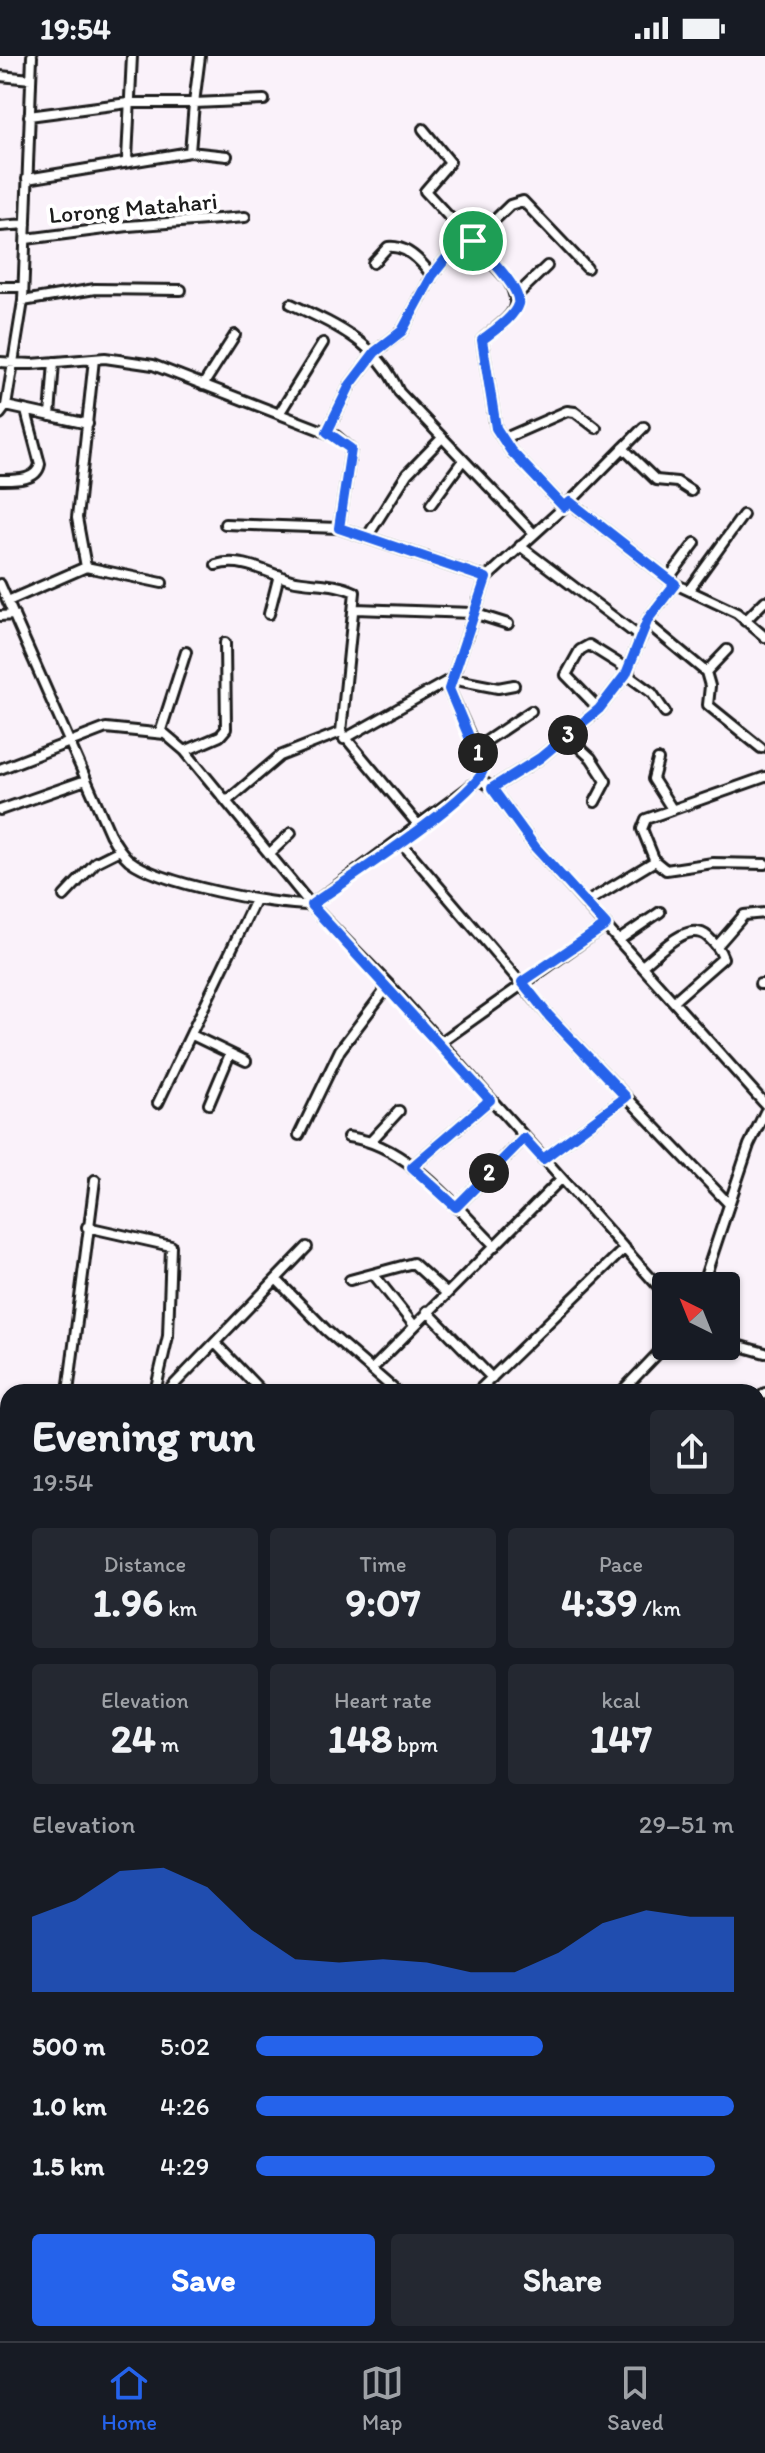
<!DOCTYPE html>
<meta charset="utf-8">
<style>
body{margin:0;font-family:Itim,sans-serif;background:#242831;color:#f1f3f6;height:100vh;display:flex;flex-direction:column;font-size:30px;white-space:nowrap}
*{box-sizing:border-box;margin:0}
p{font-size:26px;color:#9ea1a6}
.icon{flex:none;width:44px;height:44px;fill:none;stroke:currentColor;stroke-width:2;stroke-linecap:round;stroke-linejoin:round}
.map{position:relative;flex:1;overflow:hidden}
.drawer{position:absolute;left:0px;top:1328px;width:766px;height:958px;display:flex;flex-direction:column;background:#171b24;border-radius:24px 24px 0 0;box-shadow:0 2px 6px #0004}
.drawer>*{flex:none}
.needle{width:52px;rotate:317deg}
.buttons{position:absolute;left:652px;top:1216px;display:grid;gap:16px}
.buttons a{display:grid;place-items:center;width:88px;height:88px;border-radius:8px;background:#171b24;box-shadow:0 2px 6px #0004;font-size:40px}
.pin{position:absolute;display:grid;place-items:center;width:68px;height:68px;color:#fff;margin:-34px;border:4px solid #fff;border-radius:50%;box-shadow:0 2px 8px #0007}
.km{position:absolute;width:40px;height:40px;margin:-20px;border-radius:50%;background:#222;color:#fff;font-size:22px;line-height:40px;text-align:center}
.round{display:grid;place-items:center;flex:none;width:84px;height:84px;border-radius:8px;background:#242831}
.headline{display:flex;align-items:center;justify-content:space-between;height:136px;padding:0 32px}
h1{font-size:44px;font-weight:800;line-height:60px}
.stats{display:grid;grid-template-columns:repeat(3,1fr);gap:12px;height:136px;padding:8px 32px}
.stats div{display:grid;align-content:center;border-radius:8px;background:#242831;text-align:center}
.stats b{font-size:40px;font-weight:800}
.stats small{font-size:22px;font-weight:400}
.stats p{font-size:22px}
.chart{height:224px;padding:16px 32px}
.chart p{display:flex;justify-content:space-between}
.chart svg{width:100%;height:144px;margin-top:8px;fill:#2563eb;opacity:.7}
.primary-button{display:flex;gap:16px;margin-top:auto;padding:16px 32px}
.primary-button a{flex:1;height:92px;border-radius:8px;background:#2563eb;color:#fff;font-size:32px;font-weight:800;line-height:92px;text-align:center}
.primary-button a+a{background:#242831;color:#f1f3f6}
ul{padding:0 32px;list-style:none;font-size:26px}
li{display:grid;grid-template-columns:128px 96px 1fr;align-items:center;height:60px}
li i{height:20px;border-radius:10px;background:#2563eb}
.status{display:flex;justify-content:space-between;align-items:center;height:56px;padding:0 40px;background:#171b24;direction:ltr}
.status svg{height:22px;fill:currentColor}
.tabs{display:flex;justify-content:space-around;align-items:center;height:112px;border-top:2px solid #363941;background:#171b24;font-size:22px;color:#9ea1a6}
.tabs a{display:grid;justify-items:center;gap:4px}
.tabs .active{color:#2563eb}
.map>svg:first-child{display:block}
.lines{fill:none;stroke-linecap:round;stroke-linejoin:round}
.stream{stroke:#66839d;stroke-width:3}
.minor-casing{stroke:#1c1c1c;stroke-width:14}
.minor{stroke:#fff;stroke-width:8}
.route-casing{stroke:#fff;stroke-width:16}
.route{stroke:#2563eb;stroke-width:10}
.labels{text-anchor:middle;stroke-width:8;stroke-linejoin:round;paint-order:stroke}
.street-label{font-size:24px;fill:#1c1c1c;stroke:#fff}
</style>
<div class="status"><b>19:54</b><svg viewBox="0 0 49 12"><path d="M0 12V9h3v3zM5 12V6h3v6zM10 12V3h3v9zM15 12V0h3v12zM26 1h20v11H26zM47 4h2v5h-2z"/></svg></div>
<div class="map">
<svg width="765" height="2285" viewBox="0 0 765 2285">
<rect width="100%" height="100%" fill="#faf2fa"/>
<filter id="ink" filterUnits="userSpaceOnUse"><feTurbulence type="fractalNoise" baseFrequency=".0125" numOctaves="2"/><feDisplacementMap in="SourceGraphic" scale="16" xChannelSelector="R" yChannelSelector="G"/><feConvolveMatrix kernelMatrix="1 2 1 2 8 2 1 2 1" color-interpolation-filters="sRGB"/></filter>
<g filter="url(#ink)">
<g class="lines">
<path class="stream" d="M758,1852L765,1851"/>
<g class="minor-casing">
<path id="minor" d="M0,20L31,23
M29,60L128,47H194L200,0
M423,73L450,106L425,135L508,224C527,257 505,263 482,284L496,372L511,395L564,451
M227,100L190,96L194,47L264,44
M127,103L132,0
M27,123L190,96
M0,170L26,168
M26,183L128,170L245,161
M473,185L510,149L523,145L587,212
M373,207L388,191C406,189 422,206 432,220
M0,231H23
M517,239L547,210
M23,245L95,233L181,234
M291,248C338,270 377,287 399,336L533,477
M0,306L32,308L105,302L153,309L336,380L351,393L339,472
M203,329L235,279
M6,350L88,368
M0,358L6,350L23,245L32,0
M279,358L323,287
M50,360L54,306
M327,376L350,329L375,296L402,275L432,220L466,177
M503,383L567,355L575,356L596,372
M623,392L656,424L677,426L691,435
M0,424C15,424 37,425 40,408L26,355
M570,446L675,528
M431,448L463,404
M225,468L339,472L486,522
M367,481L407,418L442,382
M520,490L641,582
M216,509C243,501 267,517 291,524C313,529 335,526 355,536L341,676L420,771
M86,511L162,527
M668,523L695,487
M0,528L110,778C115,787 121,797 129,804C160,828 271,849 311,849L389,929L666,1239
M689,534L743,459
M8,545L86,511L77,462L94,303
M355,553L473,557L508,568
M269,558L279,519
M0,560L14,559
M745,565L765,545
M647,567L706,616L710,630L708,649L761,692
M706,616L727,594
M626,618L652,637L665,656
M599,653L566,619L580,594L589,589L629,614
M160,677L186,596
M567,680L591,702L606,725L595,746
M344,683L451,623L498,632L514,629
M476,692L531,655
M185,695L220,680L226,673L225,587
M658,704L653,723L672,753
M0,713L106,672L165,678L185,695L311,849L480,723L481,704L449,633L486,522L574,442L644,371
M480,723L492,732L535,791L765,1048
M492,732L540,702L599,653L626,618L648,563L675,528L737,557L765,581
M227,745L280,700L341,676
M0,754L86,724
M400,785L549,960L729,1148
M269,798L291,777
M655,805L666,814L713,807L765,808
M64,840L96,806L120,794
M587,846L655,805L642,773L646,763L765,721
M619,884L660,856
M717,890L744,859L765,857
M642,910C659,897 688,863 708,881C715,888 720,893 723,902L674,945
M760,928H765
M192,979L246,1005
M440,987L606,869
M158,1047L255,844
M209,1048L230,998
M299,1079L340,994L389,929
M348,1081C407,1088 455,1150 495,1190
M372,1084L399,1055
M543,1103L626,1041
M412,1111L490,1044
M456,1151L524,1082
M87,1171L171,1190L168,1280L155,1336
M374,1219L413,1268
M276,1223L326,1274L397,1336
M350,1224L413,1207L446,1237
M702,1230L749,1089L765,1056
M427,1255L492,1322
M726,1286L765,1297
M215,1287L262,1336
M373,1312L561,1123
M68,1336L95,1124
M167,1336L307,1191
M477,1336L625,1192
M621,1336L666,1289
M758,1344L765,1337
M758,1437L765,1442
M758,1485L765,1478
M0,1506L6,1486
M758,1560L759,1559
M0,1584L8,1587
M0,1618L8,1620
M758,1632L759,1631
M0,1650L8,1632
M758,1675L765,1668
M0,1677L8,1680
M0,1689L8,1691
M758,1721L765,1726
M758,1743L765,1734
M0,1772L8,1737
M758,1823L765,1826
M0,1868L8,1870
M758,1892H765
M0,1902L8,1904
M0,1963L8,1965
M758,2018H765
M0,2027L8,2028
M758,2072H765
M0,2097L8,2099
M758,2124H765
M758,2225L765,2224
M0,2278L29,2285
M669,2278V2285
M722,2278V2285
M97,2285L100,2278
M381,2285L382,2278
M537,2285V2278
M598,2285V2278"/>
</g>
<use href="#minor" class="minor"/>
</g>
</g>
<g class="lines" filter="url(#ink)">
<g class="route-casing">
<path id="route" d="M466,177C478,190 522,231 518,248C514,262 493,275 482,284L496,372L511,395L564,451L570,446L675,528L648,563L626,618L599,653L540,702L492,732L535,791L606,869L522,926L549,960L626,1041L543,1103L524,1082L456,1151L412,1111L490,1044L311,849C342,827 475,742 483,714L449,633L486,522L339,472L351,393L327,376L350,329L375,296L402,275L432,220Z"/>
</g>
<use href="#route" class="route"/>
</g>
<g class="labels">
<g class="street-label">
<text transform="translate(133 152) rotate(-5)" y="8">Lorong Matahari</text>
</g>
</g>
</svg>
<div class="buttons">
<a><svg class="needle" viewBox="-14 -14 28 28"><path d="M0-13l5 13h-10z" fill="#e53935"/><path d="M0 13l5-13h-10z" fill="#9ea1a6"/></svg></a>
</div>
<div class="pin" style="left:473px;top:185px;background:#1e9e55"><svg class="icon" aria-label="arrive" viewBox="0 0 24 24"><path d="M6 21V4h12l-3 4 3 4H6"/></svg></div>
<b class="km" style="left:478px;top:697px">1</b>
<b class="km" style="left:489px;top:1117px">2</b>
<b class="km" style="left:568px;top:679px">3</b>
<section class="drawer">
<div class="headline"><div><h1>Evening run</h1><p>19:54</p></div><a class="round"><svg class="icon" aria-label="share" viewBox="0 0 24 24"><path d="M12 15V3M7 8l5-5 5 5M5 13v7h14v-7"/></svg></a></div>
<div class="stats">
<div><p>Distance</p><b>1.96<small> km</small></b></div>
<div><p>Time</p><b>9:07</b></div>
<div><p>Pace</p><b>4:39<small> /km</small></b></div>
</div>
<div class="stats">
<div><p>Elevation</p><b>24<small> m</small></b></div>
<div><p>Heart rate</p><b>148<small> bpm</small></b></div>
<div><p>kcal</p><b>147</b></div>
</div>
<div class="chart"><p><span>Elevation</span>29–51 m</p>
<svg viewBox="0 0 160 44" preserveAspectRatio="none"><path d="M0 44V21L10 16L20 7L30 6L40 12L50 25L60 34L70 35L80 34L90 35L100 38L110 38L120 32L130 23L140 19L150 21L160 21V44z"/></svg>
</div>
<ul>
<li><b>500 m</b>5:02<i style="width:60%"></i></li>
<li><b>1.0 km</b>4:26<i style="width:100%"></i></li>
<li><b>1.5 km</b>4:29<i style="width:96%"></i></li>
</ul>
<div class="primary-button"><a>Save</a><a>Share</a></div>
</section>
</div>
<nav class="tabs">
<a class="active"><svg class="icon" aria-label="home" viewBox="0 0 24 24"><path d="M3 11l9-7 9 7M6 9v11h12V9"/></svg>Home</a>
<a><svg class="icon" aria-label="map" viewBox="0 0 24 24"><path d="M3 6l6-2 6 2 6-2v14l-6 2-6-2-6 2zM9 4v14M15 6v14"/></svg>Map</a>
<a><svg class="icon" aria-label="saved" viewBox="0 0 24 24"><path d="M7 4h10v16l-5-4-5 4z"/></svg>Saved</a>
</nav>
